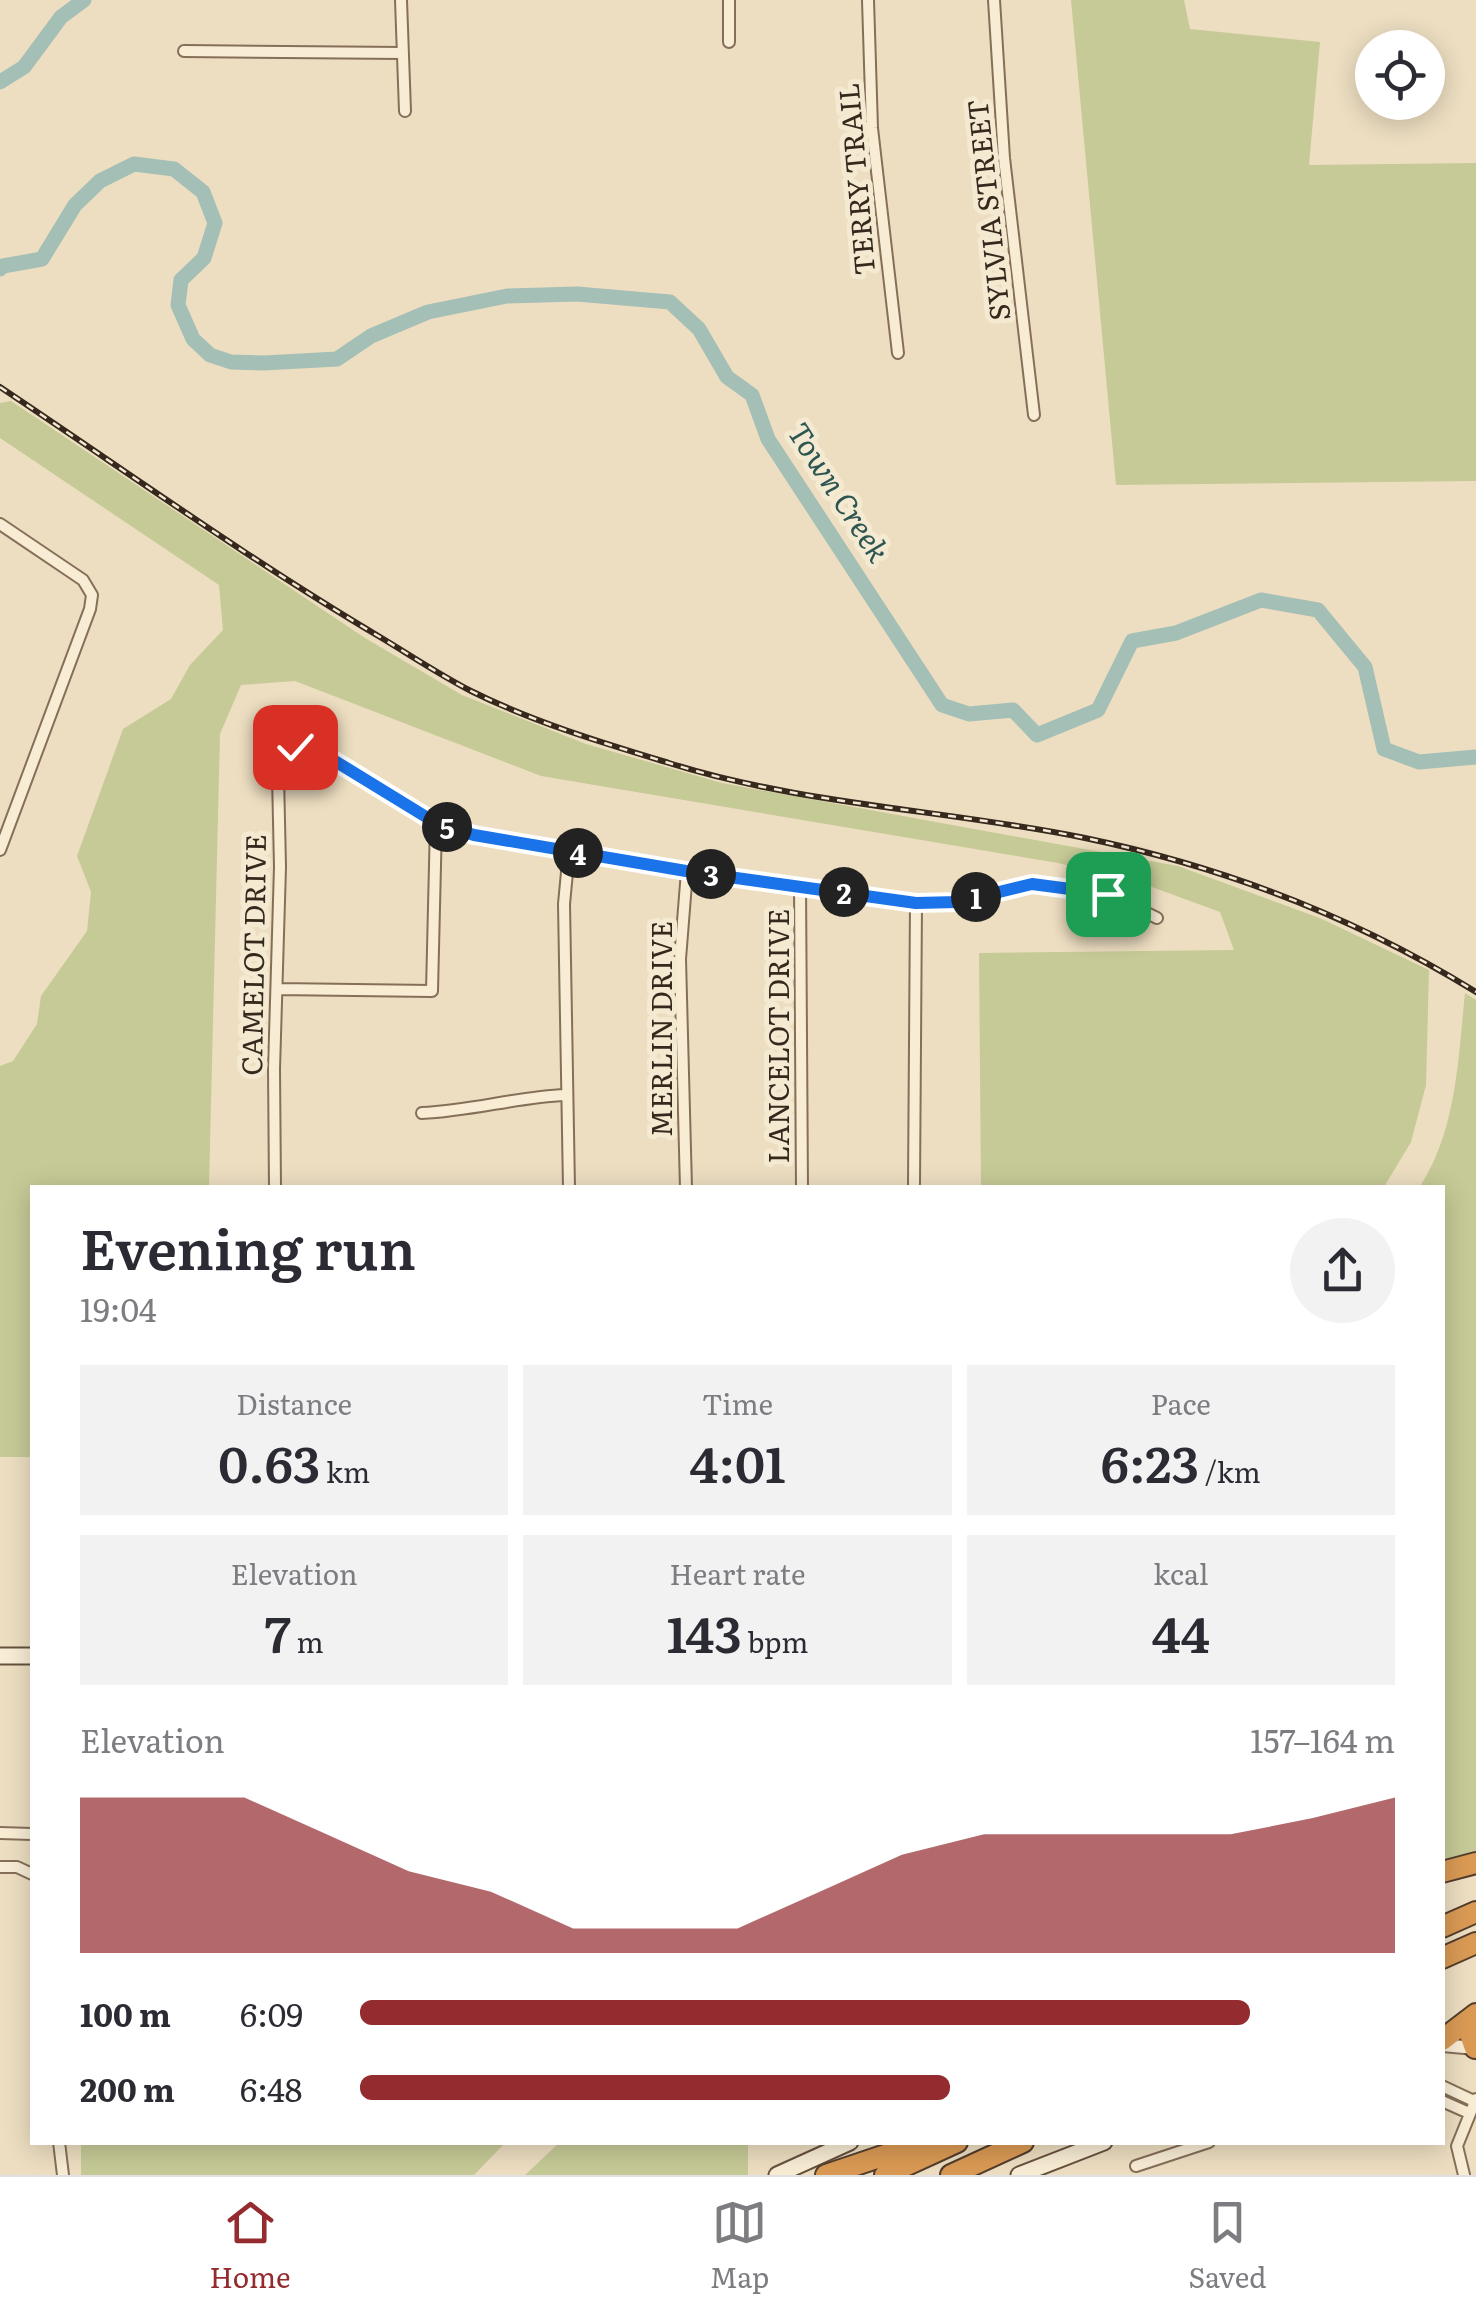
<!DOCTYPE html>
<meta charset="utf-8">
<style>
body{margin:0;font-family:Literata,serif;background:#f2f2f3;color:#2b2b33;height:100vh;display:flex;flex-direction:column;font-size:38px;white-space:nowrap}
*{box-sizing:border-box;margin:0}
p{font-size:32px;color:#7c7c81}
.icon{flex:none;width:55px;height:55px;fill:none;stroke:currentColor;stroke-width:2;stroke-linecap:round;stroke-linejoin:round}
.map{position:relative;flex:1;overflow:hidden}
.details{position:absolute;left:30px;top:1185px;width:1415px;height:960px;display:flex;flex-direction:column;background:#fff;border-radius:0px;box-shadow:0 5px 25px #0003}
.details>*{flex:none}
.fabs{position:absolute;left:1355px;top:30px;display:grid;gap:20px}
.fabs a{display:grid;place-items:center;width:90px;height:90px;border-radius:50%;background:#fff;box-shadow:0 5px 25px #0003;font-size:50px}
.pin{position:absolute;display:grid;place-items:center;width:85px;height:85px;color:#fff;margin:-42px;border-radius:20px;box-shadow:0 5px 15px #0006}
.km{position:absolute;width:50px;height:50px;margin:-25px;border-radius:50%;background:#222;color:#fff;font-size:28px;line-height:50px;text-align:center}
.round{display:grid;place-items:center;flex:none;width:105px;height:105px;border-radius:52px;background:#f2f2f3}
.summary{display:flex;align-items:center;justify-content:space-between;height:170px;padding:0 50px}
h1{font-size:55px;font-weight:600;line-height:75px}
.metrics{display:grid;grid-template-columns:repeat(3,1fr);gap:15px;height:170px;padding:10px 50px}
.metrics div{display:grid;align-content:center;border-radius:0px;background:#f2f2f3;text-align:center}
.metrics b{font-size:50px;font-weight:600}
.metrics small{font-size:28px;font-weight:400}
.metrics p{font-size:28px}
.chart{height:280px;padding:20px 50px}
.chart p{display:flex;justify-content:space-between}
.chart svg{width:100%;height:180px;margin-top:10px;fill:#932b2f;opacity:.7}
ul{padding:0 50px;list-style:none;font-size:32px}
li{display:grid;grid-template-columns:160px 120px 1fr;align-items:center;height:75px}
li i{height:25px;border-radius:12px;background:#932b2f}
.dock{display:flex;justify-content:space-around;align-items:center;height:140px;border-top:2px solid #e1e1e2;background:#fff;font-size:28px;color:#7c7c81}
.dock a{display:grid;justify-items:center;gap:5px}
.dock .on{color:#932b2f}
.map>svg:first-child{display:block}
.green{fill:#c6ca96}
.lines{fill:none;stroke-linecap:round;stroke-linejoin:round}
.river{stroke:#a4bfb6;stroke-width:15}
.minor-casing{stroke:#866f59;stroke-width:14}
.tertiary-casing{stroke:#866f59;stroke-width:16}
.secondary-casing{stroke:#67513d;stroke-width:19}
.motorway-casing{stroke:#533e2e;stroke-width:24}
.minor{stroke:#f8ecd4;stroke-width:10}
.tertiary{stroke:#f8ecd4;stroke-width:12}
.secondary{stroke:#f8ecd4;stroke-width:15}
.motorway{stroke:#da9a54;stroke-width:20}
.rail-casing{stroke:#36281d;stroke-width:6}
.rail{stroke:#f4e9d1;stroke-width:2.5;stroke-dasharray:8;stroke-linecap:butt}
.route-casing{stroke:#fff;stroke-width:20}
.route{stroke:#1a73e8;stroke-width:12}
.labels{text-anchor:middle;stroke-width:10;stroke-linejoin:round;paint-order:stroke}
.street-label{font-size:28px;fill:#36281d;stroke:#f4e9d1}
.water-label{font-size:30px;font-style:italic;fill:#2d5551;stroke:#f4e9d1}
</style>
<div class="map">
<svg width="1476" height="2175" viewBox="0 0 1476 2175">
<rect width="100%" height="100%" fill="#eddec1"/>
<path class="green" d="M1071,0H1184L1190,29L1320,42L1309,165L1476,163V481L1116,485Z
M11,401L365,638L462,695L586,744L722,783L1178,866L1322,919L1429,970L1426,1085L1411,1142L1384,1187H981L979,953L1234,950L1220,912L1152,887L1058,863L541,776L295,681L241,685L220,734L209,1187L32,1188V1457H0V1066L13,1061L37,1024L41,996L87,931L91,892L77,856L123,729L171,699L190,665L223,630L219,585L0,438V403Z
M1465,993L1476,1000V1856L1443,1865L1442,1188H1419C1457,1130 1458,1059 1465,993Z
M81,2143V2142L505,2143L474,2175H81Z
M559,2143H748V2175H525Z"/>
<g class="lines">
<path class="river" d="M0,82L24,67L61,17L84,0
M0,269L3,266L42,259L75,205L100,181L134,164L174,169L203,192L215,223L204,258L181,280L178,305L193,339L210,355L231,362L264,363L337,359L371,336L428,312L507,296L577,294L670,302L699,329L727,377L752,395L768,439L942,705L969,714L1013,710L1037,735L1098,710L1132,641L1176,633L1261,600L1318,610L1365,667L1384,749L1419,762L1476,757"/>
<g class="minor-casing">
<path id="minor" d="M401,0L405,111
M868,0L872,128L898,353
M994,0L1004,158L1034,415
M729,42V0
M184,51L403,53
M0,524L83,580L92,595L90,609L0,850
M569,851L564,904L569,1188
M800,885L802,1188
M277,989L432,991L436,823
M422,1113C471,1111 517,1097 565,1095
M914,1184L916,903
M275,1188L274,1069L280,867L278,775L282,758L295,747H311L436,823L475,835L687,871L916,903L958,902L1032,885L1069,887L1108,894L1157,918
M686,1188L680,959L687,871
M0,1833L32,1834
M0,1867H17L32,1874
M1442,2086L1474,2101
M1442,2101L1469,2113
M59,2142L63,2175
M1136,2166L1209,2142
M1464,2175L1457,2146L1476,2099"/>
</g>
<g class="tertiary-casing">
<path id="tertiary" d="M1442,2045L1476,2048"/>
</g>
<g class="secondary-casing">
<path id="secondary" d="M0,1656H32
M777,2175L850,2142
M1019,2175L1104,2142"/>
</g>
<g class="motorway-casing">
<path id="motorway" d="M1442,1872L1476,1863
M1442,1927L1476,1912
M1442,1958L1476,1943
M1466,2023L1475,2048
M1442,2040L1476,2014
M826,2175L924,2142
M885,2175L957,2142
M951,2175L1023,2142"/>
</g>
<use href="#minor" class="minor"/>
<use href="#tertiary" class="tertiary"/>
<use href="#secondary" class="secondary"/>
<use href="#motorway" class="motorway"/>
<g class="rail-casing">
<path id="rail" d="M0,387C126,471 250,560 380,637C410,655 440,675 471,691C533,722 603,743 669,763C802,805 949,810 1085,838C1224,867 1355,917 1476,992"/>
</g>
<use href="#rail" class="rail"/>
</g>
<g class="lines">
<g class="route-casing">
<path id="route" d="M295,747H312L436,823L474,835L686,871L916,903L958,902L1032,884L1108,894"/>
</g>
<use href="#route" class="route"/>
</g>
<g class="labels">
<g class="street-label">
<text transform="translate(857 179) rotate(-95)" y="10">TERRY TRAIL</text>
<text transform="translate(989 210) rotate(-96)" y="10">SYLVIA STREET</text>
<text transform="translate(254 955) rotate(-89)" y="10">CAMELOT DRIVE</text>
<text transform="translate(662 1029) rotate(-90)" y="10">MERLIN DRIVE</text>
<text transform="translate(779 1036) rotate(-90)" y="10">LANCELOT DRIVE</text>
</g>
<g class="water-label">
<text transform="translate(838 493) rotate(57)" y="10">Town Creek</text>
</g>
</g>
</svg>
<div class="fabs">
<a><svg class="icon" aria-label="locate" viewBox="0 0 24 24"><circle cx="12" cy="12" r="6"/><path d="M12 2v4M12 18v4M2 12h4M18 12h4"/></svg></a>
</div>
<div class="pin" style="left:1108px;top:894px;background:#1e9e55"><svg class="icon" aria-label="arrive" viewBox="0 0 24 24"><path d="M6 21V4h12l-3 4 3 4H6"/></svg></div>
<div class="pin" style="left:295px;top:747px;background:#d93025"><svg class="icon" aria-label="check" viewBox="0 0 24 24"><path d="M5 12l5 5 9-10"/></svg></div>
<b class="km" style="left:976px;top:897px">1</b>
<b class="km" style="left:844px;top:892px">2</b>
<b class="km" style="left:711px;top:874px">3</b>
<b class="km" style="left:578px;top:853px">4</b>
<b class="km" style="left:447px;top:827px">5</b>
<section class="details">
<div class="summary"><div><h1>Evening run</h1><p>19:04</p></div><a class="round"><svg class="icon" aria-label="share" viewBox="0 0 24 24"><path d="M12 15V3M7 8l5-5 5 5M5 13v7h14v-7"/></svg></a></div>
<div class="metrics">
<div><p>Distance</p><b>0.63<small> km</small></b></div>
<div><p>Time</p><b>4:01</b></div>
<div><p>Pace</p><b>6:23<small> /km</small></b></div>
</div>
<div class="metrics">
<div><p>Elevation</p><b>7<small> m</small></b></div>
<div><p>Heart rate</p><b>143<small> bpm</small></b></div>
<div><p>kcal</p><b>44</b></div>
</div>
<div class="chart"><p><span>Elevation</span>157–164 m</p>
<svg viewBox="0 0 160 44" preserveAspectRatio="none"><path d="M0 44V6L10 6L20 6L30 15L40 24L50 29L60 38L70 38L80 38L90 29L100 20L110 15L120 15L130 15L140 15L150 11L160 6V44z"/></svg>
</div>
<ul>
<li><b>100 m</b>6:09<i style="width:86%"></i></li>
<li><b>200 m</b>6:48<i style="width:57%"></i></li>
</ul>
</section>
</div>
<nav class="dock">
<a class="on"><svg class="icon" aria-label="home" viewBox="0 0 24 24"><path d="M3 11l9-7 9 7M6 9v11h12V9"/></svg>Home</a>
<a><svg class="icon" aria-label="map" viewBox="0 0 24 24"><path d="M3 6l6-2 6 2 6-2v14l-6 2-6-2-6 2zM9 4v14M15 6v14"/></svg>Map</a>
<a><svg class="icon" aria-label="saved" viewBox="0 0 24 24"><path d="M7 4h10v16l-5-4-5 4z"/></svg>Saved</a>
</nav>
